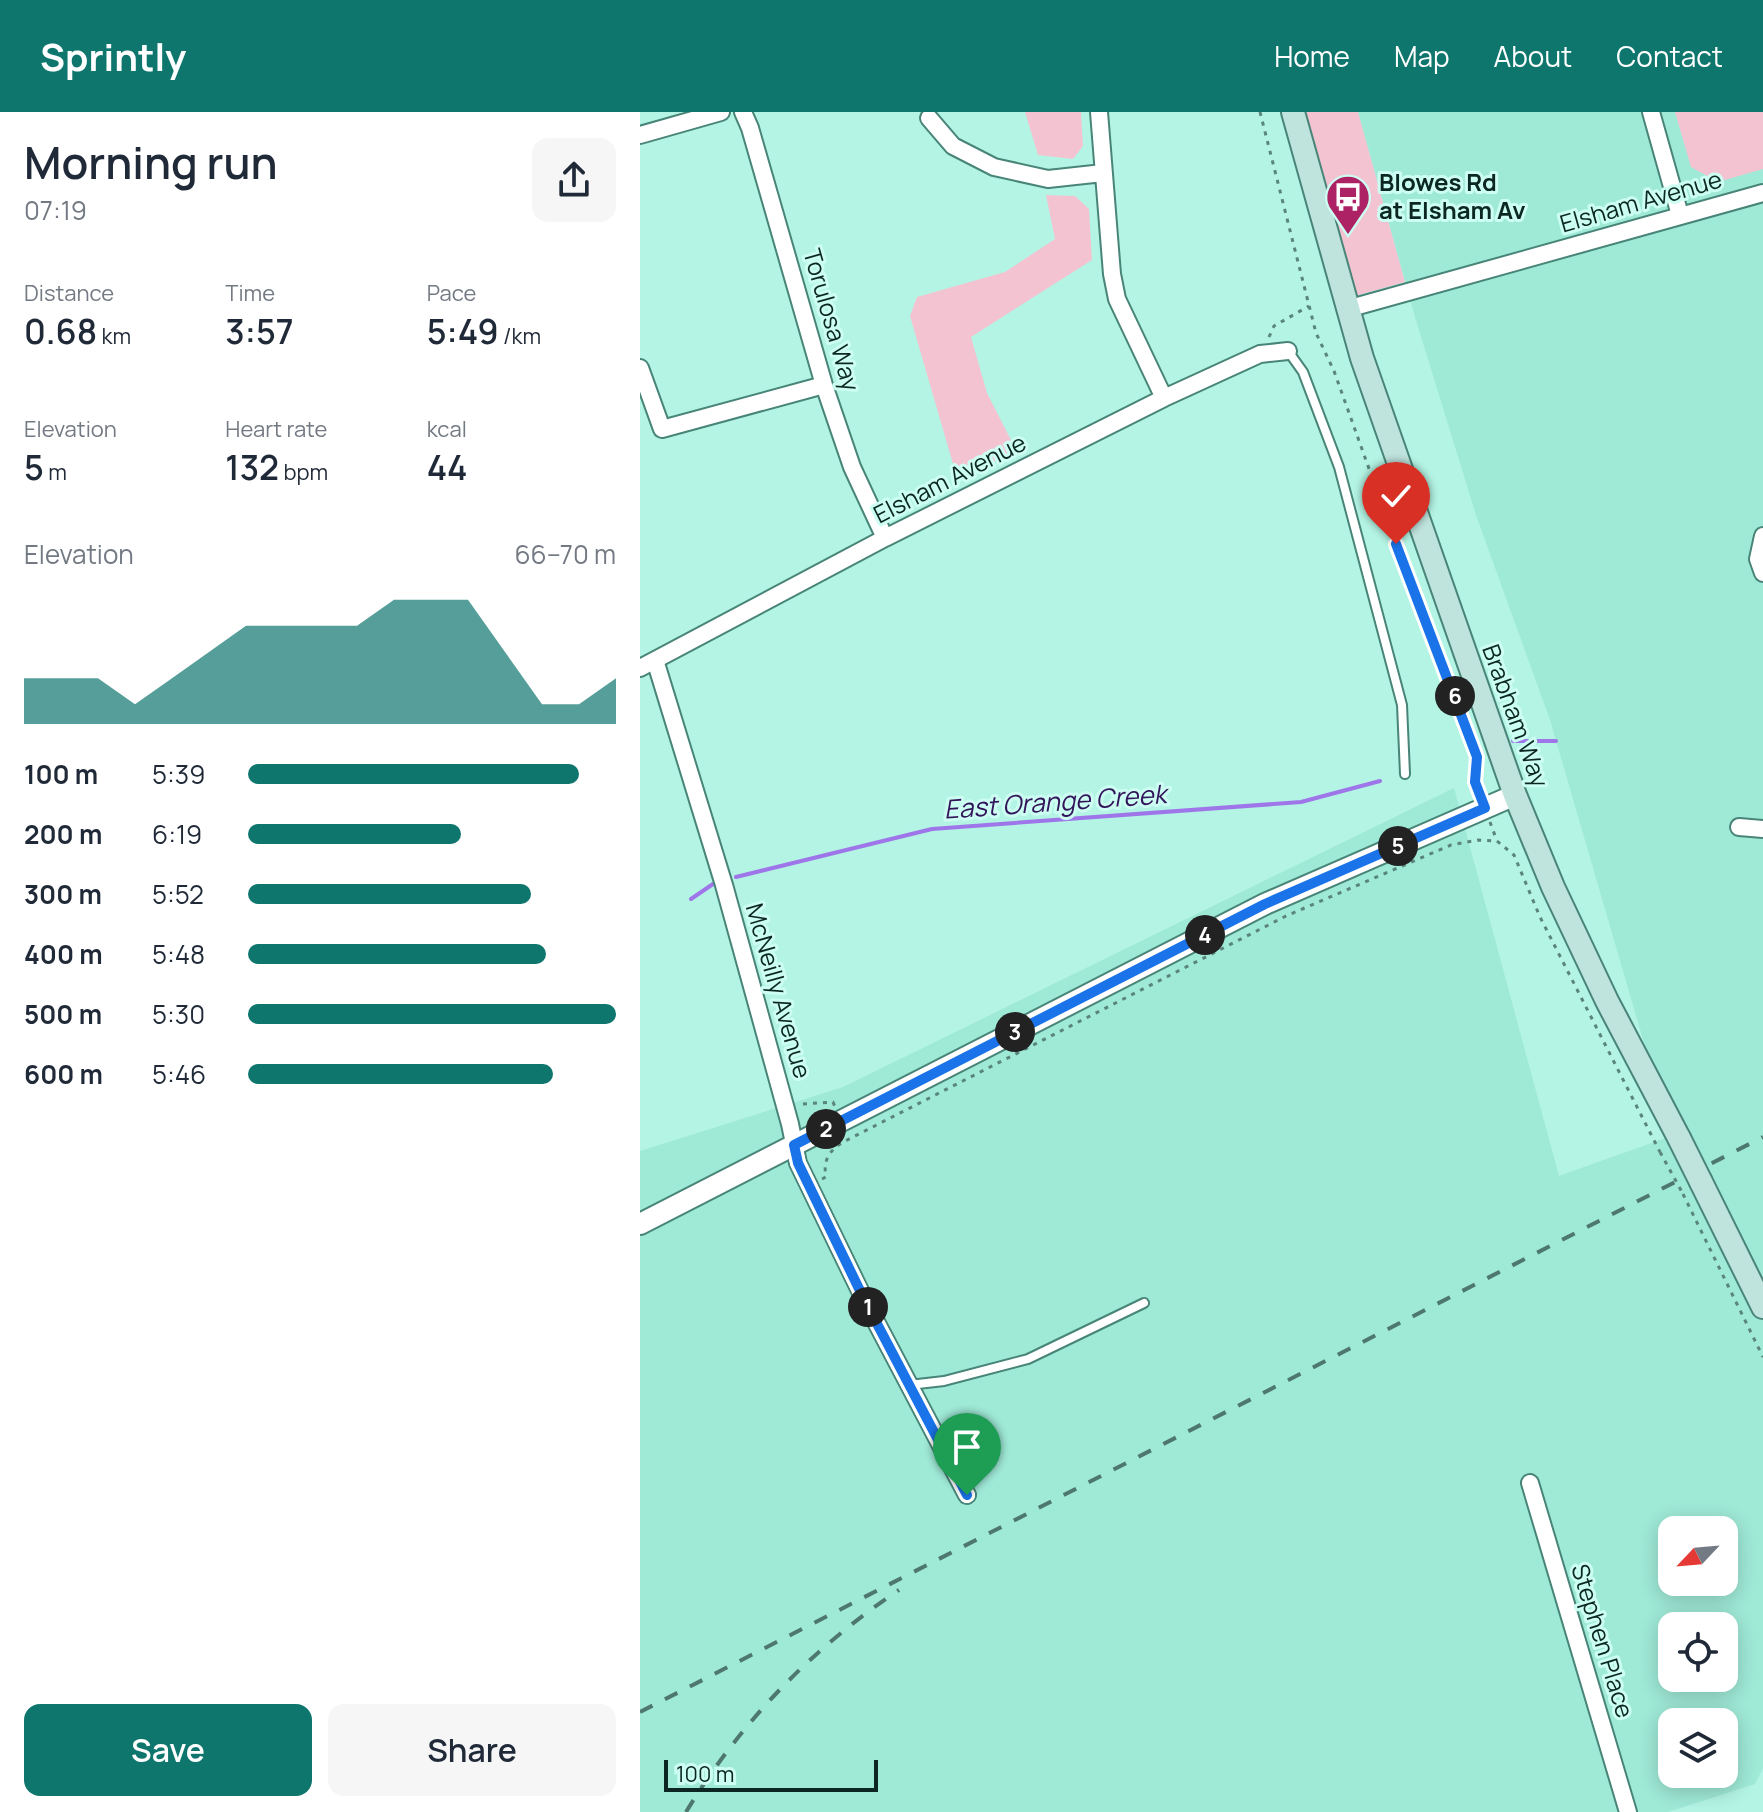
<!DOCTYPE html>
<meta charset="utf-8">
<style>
body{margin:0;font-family:Manrope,sans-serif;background:#f6f6f7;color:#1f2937;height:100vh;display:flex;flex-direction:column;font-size:30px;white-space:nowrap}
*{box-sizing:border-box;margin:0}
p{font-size:26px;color:#747a83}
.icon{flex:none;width:44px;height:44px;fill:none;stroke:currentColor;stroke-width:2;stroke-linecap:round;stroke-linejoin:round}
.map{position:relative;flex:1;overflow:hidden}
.side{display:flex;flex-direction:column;background:#fff;width:640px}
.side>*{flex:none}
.needle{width:52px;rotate:244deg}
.tools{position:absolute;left:1018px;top:1404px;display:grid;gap:16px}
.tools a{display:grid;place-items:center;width:80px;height:80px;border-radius:16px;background:#fff;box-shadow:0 4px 20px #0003;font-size:40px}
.scale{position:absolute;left:24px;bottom:20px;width:214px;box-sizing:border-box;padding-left:8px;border:4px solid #0c2721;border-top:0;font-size:22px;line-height:28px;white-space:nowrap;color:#0c2721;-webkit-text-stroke:6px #ccfff2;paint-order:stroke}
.pin{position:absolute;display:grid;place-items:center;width:68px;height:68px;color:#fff;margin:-82px -34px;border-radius:50% 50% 50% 0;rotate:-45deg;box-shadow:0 0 8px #0007}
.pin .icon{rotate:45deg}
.km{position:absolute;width:40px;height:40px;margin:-20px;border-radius:50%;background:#222;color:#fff;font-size:22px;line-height:40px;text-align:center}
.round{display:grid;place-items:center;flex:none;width:84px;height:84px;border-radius:16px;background:#f6f6f7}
.head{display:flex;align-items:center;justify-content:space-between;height:136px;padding:0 24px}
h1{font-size:44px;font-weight:600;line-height:60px}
.stats{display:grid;grid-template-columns:repeat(3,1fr);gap:12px;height:136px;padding:8px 24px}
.stats div{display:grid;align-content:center}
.stats b{font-size:34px;font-weight:600}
.stats small{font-size:22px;font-weight:400}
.stats p{font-size:22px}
.chart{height:224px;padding:16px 24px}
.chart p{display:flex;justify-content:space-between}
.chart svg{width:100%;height:144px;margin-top:8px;fill:#0f766e;opacity:.7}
.action{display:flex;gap:16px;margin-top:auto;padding:16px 24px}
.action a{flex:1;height:92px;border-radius:16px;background:#0f766e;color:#fff;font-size:32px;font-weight:600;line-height:92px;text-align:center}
.action a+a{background:#f6f6f7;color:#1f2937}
ul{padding:0 24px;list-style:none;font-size:26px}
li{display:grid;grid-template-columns:128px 96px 1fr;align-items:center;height:60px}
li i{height:20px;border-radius:10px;background:#0f766e}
header{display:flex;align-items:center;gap:48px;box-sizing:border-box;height:112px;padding:0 40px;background:#0f766e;color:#fff}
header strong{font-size:38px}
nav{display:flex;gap:44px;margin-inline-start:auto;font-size:28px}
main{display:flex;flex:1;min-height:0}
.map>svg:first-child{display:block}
.built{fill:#9fe9d7;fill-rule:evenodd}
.green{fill:#f4c3d2}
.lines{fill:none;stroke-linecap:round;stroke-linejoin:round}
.stream{stroke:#9e76e9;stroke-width:4}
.service-casing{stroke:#488578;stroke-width:12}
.minor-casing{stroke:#488578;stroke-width:20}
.tertiary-casing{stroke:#488578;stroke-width:24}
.secondary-casing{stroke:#488578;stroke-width:26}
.path{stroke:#59857a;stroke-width:3;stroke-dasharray:4 6;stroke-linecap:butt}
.service{stroke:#fff;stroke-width:8}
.minor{stroke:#fff;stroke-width:16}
.tertiary{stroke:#fff;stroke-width:20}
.secondary{stroke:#bfe3dd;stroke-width:22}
.rail{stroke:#4e786e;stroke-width:4;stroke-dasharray:14 14;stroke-linecap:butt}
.secondary-bridge-casing{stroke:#488578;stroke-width:26;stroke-linecap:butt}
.path-bridge{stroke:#59857a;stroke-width:3;stroke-dasharray:4 6;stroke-linecap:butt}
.secondary-bridge{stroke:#bfe3dd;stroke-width:22}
.route-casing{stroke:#fff;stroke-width:16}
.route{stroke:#1a73e8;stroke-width:10}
.labels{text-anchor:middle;stroke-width:6;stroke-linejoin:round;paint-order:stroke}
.poi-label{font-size:24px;font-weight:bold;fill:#0c2721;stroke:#ccfff2;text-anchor:start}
.street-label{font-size:24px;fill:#0c2721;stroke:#ccfff2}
.water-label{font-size:26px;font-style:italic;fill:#32145b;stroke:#ccfff2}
</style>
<header>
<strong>Sprintly</strong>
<nav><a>Home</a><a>Map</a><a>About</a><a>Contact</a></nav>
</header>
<main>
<section class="side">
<div class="head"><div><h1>Morning run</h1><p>07:19</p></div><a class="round"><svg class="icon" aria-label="share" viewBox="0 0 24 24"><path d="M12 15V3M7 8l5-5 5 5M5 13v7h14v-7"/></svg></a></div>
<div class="stats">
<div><p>Distance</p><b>0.68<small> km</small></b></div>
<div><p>Time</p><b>3:57</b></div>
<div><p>Pace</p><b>5:49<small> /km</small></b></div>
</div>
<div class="stats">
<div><p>Elevation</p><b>5<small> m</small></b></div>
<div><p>Heart rate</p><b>132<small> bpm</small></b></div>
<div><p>kcal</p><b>44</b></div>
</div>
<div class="chart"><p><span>Elevation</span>66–70 m</p>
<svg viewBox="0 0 160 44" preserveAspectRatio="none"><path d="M0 44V30L10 30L20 30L30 38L40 30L50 22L60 14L70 14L80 14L90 14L100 6L110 6L120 6L130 22L140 38L150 38L160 30V44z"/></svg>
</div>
<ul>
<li><b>100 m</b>5:39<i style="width:90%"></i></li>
<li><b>200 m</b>6:19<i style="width:58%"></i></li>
<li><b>300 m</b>5:52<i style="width:77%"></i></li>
<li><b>400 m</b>5:48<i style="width:81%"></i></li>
<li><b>500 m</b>5:30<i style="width:100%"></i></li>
<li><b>600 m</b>5:46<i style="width:83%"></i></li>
</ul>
<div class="action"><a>Save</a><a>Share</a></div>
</section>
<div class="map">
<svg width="1123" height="1700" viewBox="0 0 1123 1700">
<rect width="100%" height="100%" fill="#b4f4e4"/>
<path class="built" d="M718,0H1123V1656L1115,1672L1028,1700H0V1039L203,975L814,676L919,1064L1031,1024L910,608L836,403L775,205ZM1032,1418H1084V1470H1032ZM1032,1514H1084V1566H1032ZM1032,1610H1084V1662H1032Z"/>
<path class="green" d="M385,0H441L443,34L433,47L398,43Z
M663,0H718L765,170L715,184Z
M1035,0H1123V57L1078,70L1051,55Z
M406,83L435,84L449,97L452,148L331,225L347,281L376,338L318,369L270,204L277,185L365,160L415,127Z"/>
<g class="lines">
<path class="stream" d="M873,629H916
M96,765L292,717L661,690L740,669
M51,787L73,772"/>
<g class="service-casing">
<path id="service" d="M648,239L663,260L699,355L762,593L765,662
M269,1273L304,1269L388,1247L504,1191"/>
</g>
<g class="minor-casing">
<path id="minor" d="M103,0L110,16L184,273L212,355L245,426
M459,0L472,162L477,187L524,286
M1011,0L1040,103
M289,6L313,34L354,55L408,67L463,61
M0,23L81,0
M707,197L1123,81
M0,256L22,317L184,273
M1123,424L1118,447L1123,461
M15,548L84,773L150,1012L158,1051L224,1187L327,1383
M0,556L245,426L524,286L620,242L648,239
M1099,715L1123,717
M890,1371L988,1700"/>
</g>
<g class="tertiary-casing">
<path id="tertiary" d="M0,1112L625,792L875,683"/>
</g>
<g class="secondary-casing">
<path id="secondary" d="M653,0L722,246L875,683L913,775L967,889L1039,1026
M1061,1070L1123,1195"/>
</g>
<path class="path" d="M620,0L676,221L694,259L756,432L837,645L835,670L839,680
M629,225L634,214L669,194
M850,710L857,729
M163,992L193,990L195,995
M182,1067L186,1065C182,1044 193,1035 211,1026L646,804L811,733L838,728L857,729L874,743L900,805L1020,1040
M1043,1082L1123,1245"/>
<use href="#service" class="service"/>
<use href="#minor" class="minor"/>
<use href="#tertiary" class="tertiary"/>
<use href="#secondary" class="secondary"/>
<path class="rail" d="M0,1600L1123,1025
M46,1700C100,1611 172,1536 259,1478"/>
<g class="secondary-bridge-casing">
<path id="secondary-bridge" d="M1039,1026L1061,1070"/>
</g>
<path class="path-bridge" d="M1020,1040L1043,1082"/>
<use href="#secondary-bridge" class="secondary-bridge"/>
</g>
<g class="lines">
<g class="route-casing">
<path id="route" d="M327,1383L224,1187L158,1051L154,1033L625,792L845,696L835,670L837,645L756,432"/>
</g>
<use href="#route" class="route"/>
</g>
<defs>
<g id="bus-pin" transform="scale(2.3)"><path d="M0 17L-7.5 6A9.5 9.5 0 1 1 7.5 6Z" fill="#ad2264" stroke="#ccfff2"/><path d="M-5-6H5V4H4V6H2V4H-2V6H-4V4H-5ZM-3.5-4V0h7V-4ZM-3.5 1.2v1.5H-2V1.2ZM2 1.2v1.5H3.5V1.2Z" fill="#fff"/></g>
</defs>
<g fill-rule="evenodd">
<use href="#bus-pin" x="708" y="85"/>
</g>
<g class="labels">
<g class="poi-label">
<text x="739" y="79">Blowes Rd<tspan x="739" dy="28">at Elsham Av</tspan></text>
</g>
<g class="street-label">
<text transform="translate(1001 90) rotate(-16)" y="8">Elsham Avenue</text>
<text transform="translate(191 208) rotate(74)" y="8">Torulosa Way</text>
<text transform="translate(310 367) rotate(-27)" y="8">Elsham Avenue</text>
<text transform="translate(875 604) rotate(70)" y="8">Brabham Way</text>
<text transform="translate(138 879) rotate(74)" y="8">McNeilly Avenue</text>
<text transform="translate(962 1529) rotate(73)" y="8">Stephen Place</text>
</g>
<g class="water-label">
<text transform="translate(415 690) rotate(-4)" y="9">East Orange Creek</text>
</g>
</g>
</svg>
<div class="tools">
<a><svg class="needle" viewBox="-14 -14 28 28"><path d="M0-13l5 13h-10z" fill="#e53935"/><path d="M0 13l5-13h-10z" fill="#747a83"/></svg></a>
<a><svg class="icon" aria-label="locate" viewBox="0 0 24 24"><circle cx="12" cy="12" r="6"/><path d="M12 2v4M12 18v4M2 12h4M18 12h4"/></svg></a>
<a><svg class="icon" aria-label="layers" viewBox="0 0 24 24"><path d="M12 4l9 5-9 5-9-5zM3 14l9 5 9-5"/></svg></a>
</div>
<div class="scale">100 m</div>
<div class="pin" style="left:327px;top:1383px;background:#1e9e55"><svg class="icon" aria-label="arrive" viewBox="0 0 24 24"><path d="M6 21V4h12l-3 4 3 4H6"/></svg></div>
<div class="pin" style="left:756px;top:432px;background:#d93025"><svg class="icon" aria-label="check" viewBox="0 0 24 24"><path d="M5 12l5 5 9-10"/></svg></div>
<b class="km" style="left:228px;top:1195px">1</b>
<b class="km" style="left:186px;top:1017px">2</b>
<b class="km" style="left:375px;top:920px">3</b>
<b class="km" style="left:565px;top:823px">4</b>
<b class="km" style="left:758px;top:734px">5</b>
<b class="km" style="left:815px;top:584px">6</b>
</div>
</main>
